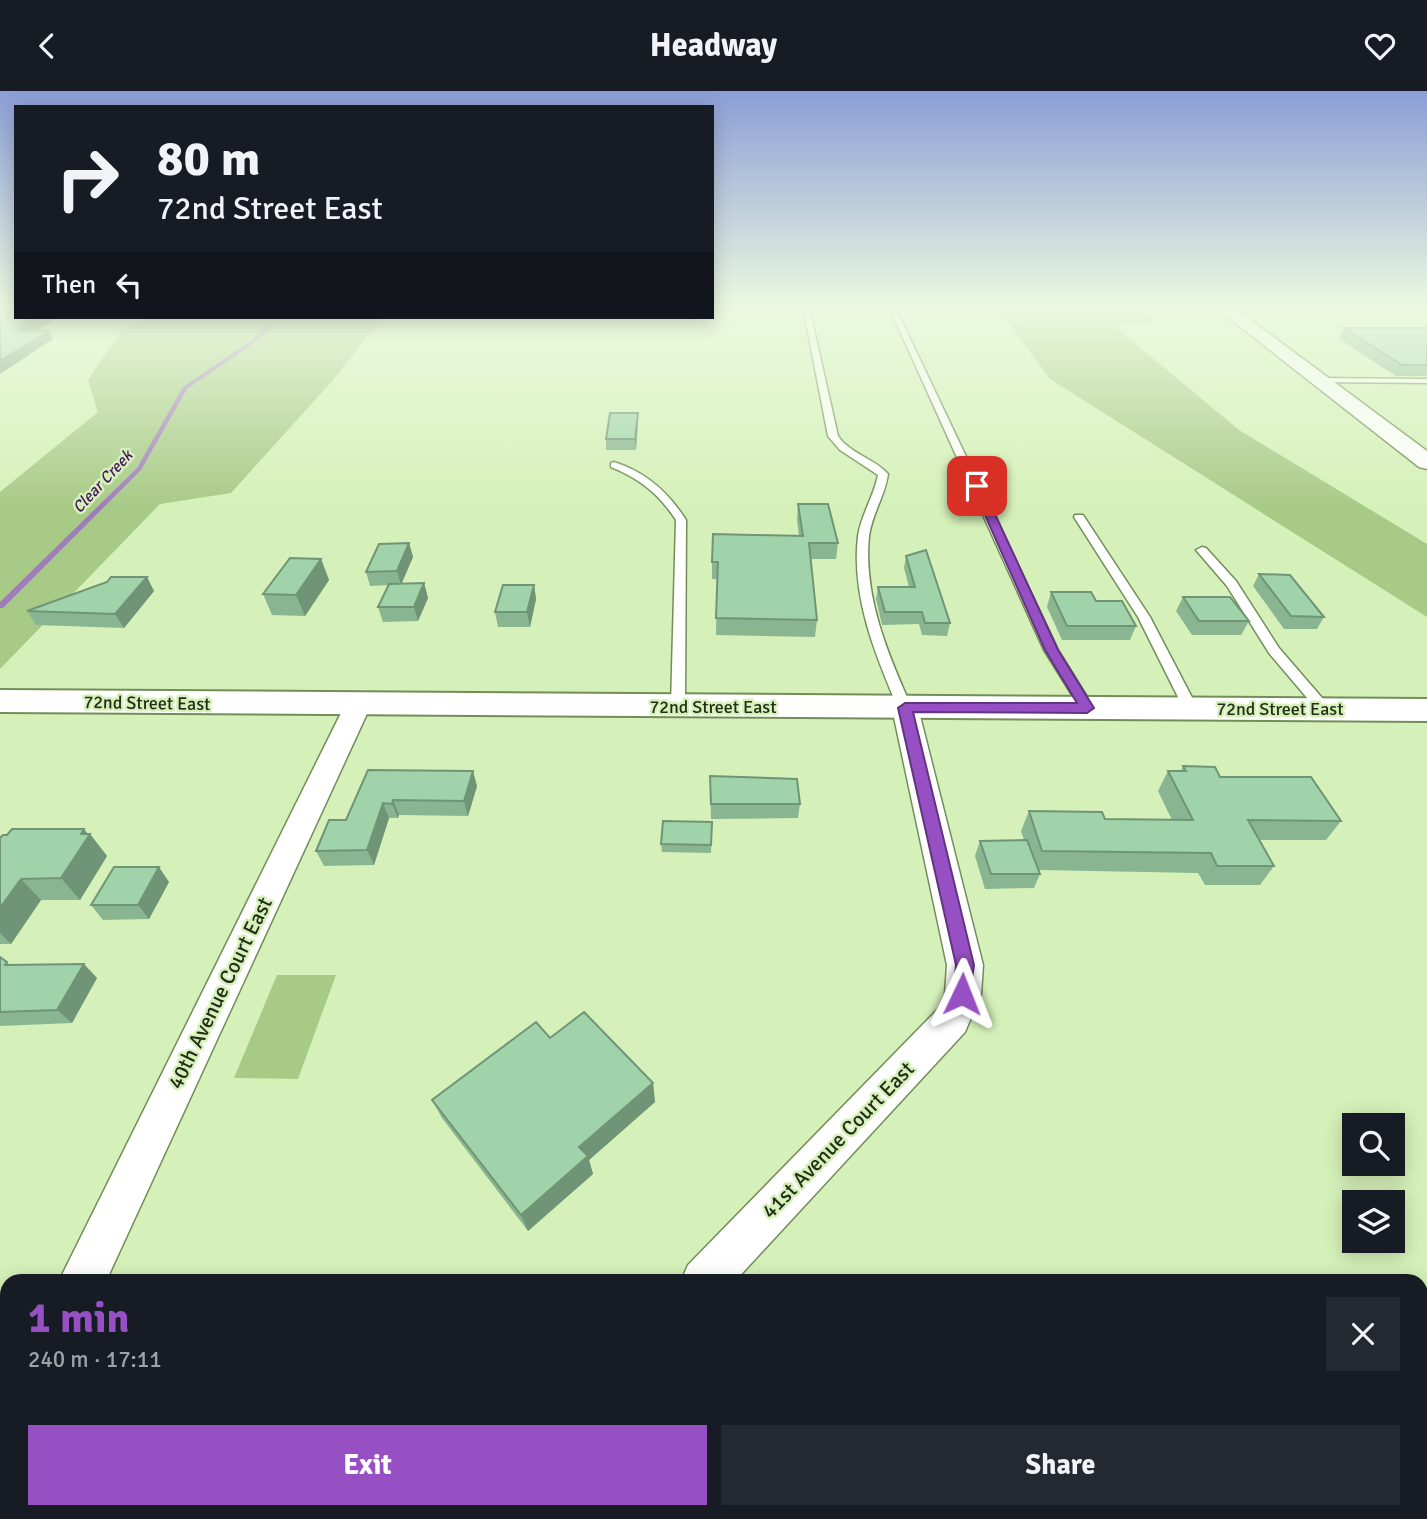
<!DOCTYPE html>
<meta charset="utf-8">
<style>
body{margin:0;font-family:Signika,sans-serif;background:#242831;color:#f1f3f6;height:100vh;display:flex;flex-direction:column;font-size:26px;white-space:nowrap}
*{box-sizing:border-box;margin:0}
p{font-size:23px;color:#9ea1a6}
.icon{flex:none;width:38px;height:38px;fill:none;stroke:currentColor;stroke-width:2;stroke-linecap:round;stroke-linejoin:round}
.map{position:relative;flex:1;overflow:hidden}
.details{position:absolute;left:0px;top:1183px;width:1428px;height:245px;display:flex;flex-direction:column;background:#171b24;border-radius:21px 21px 0 0;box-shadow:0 4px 18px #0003}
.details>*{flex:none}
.banner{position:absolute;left:14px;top:14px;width:700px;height:214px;border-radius:0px;box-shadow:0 4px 18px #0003;background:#171b24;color:#f1f3f6;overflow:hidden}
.buttons{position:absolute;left:1342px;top:1022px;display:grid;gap:14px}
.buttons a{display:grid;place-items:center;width:63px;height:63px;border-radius:0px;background:#171b24;box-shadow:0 4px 18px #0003;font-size:35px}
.pin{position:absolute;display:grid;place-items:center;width:60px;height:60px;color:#fff;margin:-30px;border-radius:14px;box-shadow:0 4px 10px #0006}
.me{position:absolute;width:77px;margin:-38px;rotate:2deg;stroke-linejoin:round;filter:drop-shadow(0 0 5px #0008)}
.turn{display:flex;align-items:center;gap:24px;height:147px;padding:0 28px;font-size:32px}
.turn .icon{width:91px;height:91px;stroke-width:2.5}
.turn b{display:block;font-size:49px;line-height:60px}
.then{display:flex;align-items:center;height:66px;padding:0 28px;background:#0003;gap:14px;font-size:26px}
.round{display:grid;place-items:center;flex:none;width:74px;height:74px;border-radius:0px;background:#242831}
.summary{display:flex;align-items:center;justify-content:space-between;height:119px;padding:0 28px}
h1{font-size:42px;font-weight:700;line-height:52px;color:#9650c4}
.button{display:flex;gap:14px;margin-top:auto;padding:14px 28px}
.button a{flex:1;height:80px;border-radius:0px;background:#9650c4;color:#fff;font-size:28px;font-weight:700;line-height:80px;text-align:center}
.button a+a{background:#242831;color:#f1f3f6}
header{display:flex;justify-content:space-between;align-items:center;height:91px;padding:0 28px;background:#171b24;font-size:32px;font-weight:700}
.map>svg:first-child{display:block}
.green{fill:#a8ca87}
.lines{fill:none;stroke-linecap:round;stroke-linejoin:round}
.stream{fill:#a17cbc;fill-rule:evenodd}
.service-casing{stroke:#738d59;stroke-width:3}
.minor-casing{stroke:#738d59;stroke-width:3}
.tertiary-casing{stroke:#738d59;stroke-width:3}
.secondary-casing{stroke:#738d59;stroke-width:4}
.service{fill:#fff;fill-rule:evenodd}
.minor{fill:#fff;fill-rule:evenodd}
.tertiary{fill:#fff;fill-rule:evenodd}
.secondary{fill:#fff;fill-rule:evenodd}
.wall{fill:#8ab591}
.shaded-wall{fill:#709476}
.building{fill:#a0d3a9;stroke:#709476;stroke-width:2}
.route{fill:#9650c4;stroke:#62347f;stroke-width:2}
.labels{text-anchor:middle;stroke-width:5;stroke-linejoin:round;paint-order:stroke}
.far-water-label{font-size:16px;font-style:italic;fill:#43105e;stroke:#d5f1b9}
.street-label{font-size:18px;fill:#232d18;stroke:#d5f1b9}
.near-street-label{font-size:21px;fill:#232d18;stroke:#d5f1b9}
</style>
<header><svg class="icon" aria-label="back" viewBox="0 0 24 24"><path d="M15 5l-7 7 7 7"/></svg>Headway<svg class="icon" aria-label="heart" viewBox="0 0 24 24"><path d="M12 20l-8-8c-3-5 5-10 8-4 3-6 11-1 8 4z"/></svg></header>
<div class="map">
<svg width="1427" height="1428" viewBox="0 0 1427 1428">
<rect width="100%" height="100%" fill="#d5f1b9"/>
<!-- green -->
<path class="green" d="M 997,216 L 1136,216 L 1154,231 L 1113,234 L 1239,339 L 1427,453 L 1427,526 L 1050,288 Z
M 149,226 L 383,226 L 333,289 L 231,402 L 160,413 L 0,578 L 0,401 L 98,321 L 88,289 L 123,237 Z
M 277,884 L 336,884 L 298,988 L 234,987 Z"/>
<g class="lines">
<!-- stream -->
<path class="stream" d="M 276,226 L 280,226 L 260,248 L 187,298 L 141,379 L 3,517 L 0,517 L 0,511 L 137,377 L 183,296 L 256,246 Z"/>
<!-- service casing -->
<g class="service-casing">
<path id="service" d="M 803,216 L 809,216 L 838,345 C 850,363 874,367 888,383 C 885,405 872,423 869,445 C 863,505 888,564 912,617 L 905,621 L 898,617 C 875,563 851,505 858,445 C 861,424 874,405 878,384 L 840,359 L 828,345 Z
M 889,216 L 895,216 L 1058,559 L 1094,617 L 1092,620 L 1082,620 L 1044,559 Z
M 1226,216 L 1427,218 L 1427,222 L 1224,219 Z
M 1315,287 L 1427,288 L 1427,292 L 1318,291 L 1315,291 Z
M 614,371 C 646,381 668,401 686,429 L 685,615 L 683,618 L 673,618 L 671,615 L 676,429 C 659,403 639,387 611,376 L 611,372 Z
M 1075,424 L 1083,424 L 1150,526 L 1198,618 L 1196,621 L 1191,623 L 1184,618 L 1138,526 L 1074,426 Z
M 1202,456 L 1206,457 L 1236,490 L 1279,557 L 1329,615 L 1331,618 L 1329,621 L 1319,621 L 1269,562 L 1227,495 L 1196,459 Z"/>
</g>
<!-- minor casing -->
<g class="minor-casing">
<path id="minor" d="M 358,606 L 367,608 L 371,614 L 106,1190 L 59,1190 L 345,614 L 349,608 Z
M 905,609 L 914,611 L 918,617 L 983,874 L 981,903 L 965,941 L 735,1190 L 681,1190 L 688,1174 L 938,918 L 945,903 L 947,874 L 892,617 L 896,611 Z
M 7,1320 L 7,1383 L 0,1386 L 0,1322 Z
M 514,1421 L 568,1421 L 566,1428 L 512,1428 Z"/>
</g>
<!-- tertiary casing -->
<g class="tertiary-casing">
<path id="tertiary" d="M 1215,216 L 1233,216 L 1427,360 L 1427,378 L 1419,376 Z"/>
</g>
<!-- secondary casing -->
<g class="secondary-casing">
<path id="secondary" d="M 0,599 L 1427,608 L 1427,630 L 0,621 Z"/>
</g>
<!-- service -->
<use href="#service" class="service"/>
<!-- minor -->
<use href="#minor" class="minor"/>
<!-- tertiary -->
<use href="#tertiary" class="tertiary"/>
<!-- secondary -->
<use href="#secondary" class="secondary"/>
</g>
<!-- wall -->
<path class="wall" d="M 1344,237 L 1427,237 L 1427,285 L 1396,285 L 1339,248 Z
M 638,332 L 636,359 L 606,359 L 606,348 Z
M 798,413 L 838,452 L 836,468 L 811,468 L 817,529 L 815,546 L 716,544 L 717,488 L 712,488 L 712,471 L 799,445 L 797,429 Z
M 409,452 L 413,466 L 401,493 L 424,492 L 428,507 L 418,530 L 383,531 L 378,516 L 389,494 L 370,495 L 366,481 Z
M 906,465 L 950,532 L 947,545 L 922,544 L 919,533 L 882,534 L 876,508 L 878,496 L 909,496 L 904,477 Z
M 321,468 L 329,489 L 305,525 L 272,524 L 263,503 Z
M 1259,483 L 1324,526 L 1317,538 L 1284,538 L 1253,495 Z
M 147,486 L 154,500 L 124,537 L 36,534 L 27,520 Z
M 534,494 L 536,508 L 530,536 L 498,536 L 495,521 Z
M 1051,501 L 1096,510 L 1136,535 L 1130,549 L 1062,549 L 1047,516 Z
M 1183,506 L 1249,530 L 1241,544 L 1192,544 L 1176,520 Z
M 1183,675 L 1220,686 L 1341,730 L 1326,749 L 1260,749 L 1274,775 L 1260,794 L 1205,794 L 1198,782 L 1039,779 L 1040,783 L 1034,797 L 985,798 L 975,765 L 980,750 L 1024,749 L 1021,740 L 1029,720 L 1105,728 L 1172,729 L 1158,700 L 1168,680 L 1181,680 Z
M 368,679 L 477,695 L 468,725 L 399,724 L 398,727 L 389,727 L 374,774 L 324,775 L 316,760 L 346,729 Z
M 710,685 L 800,713 L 798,727 L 711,728 Z
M 712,731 L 711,762 L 662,761 L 661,753 Z
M 84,738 L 88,743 L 90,743 L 107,765 L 80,809 L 41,809 L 11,853 L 0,853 L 0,747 Z
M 169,791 L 149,828 L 103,829 L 91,814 Z
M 0,866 L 10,874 L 97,887 L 72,932 L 0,935 Z
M 550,947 L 653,992 L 655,1011 L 589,1069 L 593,1083 L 528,1140 L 442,1027 L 432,1009 Z"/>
<!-- shaded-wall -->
<path class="shaded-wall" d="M 40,226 L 58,226 L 23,248 L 18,239 Z
M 49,240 L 53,248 L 0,283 L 0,270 Z
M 638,322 L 638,332 L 636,359 L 635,348 Z
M 409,452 L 413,466 L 401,494 L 397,480 Z
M 321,468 L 329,489 L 305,525 L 296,504 Z
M 147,486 L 154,500 L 124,537 L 115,523 Z
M 424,492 L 428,507 L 418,530 L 414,516 Z
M 534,494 L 536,508 L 530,536 L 527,521 Z
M 473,680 L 477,695 L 468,725 L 464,710 Z
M 393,709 L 399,724 L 398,727 L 392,713 Z
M 383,712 L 389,727 L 374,774 L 367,759 Z
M 84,738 L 89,745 L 90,743 L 107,765 L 80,809 L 61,787 L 81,743 Z
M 159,776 L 169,791 L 149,828 L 138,814 Z
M 21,788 L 41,809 L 11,853 L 0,842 L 0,817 Z
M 84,873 L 97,887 L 72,932 L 57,919 Z
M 653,992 L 655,1011 L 589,1069 L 593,1083 L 528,1140 L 521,1124 L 579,1056 Z
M 281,1421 L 303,1421 L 301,1428 L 279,1428 Z"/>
<!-- building -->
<path class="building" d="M 0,216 L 16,216 L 16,226 L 40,226 L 18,239 L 49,240 L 0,270 Z
M 1344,237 L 1427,237 L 1427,274 L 1402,274 Z
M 610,322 L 638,322 L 635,348 L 606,348 Z
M 798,413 L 828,413 L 838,452 L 809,452 L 817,529 L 716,527 L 718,471 L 712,471 L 713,443 L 803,445 Z
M 409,452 L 397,480 L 366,481 L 379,453 Z
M 926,459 L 950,532 L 925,532 L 922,521 L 885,521 L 878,496 L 915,496 L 906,465 Z
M 290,467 L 321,468 L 296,504 L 263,503 Z
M 1259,483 L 1290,484 L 1324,526 L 1291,525 Z
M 111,486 L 147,486 L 115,523 L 27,520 L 107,491 Z
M 424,492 L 414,516 L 378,516 L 389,493 Z
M 503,494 L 534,494 L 527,521 L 495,521 Z
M 1051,501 L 1091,501 L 1096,510 L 1122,510 L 1136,535 L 1067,535 Z
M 1183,506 L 1230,506 L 1249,530 L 1199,530 Z
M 1183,675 L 1215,676 L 1220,686 L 1311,686 L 1341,730 L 1248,729 L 1274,775 L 1217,775 L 1211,762 L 1042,760 L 1029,720 L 1102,721 L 1105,728 L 1193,729 L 1168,680 L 1186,680 Z
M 368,679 L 473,680 L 464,710 L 393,709 L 392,713 L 383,712 L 367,759 L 316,760 L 329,729 L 346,729 Z
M 710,685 L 797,688 L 800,713 L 711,713 Z
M 663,730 L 712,731 L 711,754 L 661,753 Z
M 12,738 L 84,738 L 81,743 L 90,743 L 61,787 L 21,788 L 0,817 L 0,747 L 3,744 L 7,744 Z
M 1027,749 L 1040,783 L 991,783 L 980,750 Z
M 114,776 L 159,776 L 138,814 L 91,814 Z
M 0,866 L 7,871 L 5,874 L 84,873 L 57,919 L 0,921 Z
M 584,921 L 653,992 L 579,1056 L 588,1065 L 521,1124 L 432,1009 L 536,931 L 550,947 Z
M 120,1421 L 281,1421 L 279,1428 L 118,1428 Z
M 684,1421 L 836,1421 L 846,1428 L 681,1428 Z"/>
<!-- sky -->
<linearGradient id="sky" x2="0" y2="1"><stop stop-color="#8b9ed6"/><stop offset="0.52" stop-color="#ecf9e0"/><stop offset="1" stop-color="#ecf9e0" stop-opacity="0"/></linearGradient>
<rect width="1427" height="416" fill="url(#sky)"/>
<!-- route -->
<path class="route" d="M 977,392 L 982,395 L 1058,559 L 1094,617 L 1087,622 L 913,621 L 974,874 L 969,909 L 962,911 L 956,909 L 953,903 L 956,874 L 898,617 L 905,612 L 1077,612 L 1045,559 L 972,395 Z"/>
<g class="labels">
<!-- far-water labels -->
<g class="far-water-label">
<text transform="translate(102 390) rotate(-47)" y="6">Clear Creek</text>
</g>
<!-- street labels -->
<g class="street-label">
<text transform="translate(147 612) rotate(1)" y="6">72nd Street East</text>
<text x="713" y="622">72nd Street East</text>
<text x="1280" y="624">72nd Street East</text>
</g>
<!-- near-street labels -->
<g class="near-street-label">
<text transform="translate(220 902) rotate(-64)" y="7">40th Avenue Court East</text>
<text transform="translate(838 1049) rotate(-46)" y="7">41st Avenue Court East</text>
</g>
</g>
</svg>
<div class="buttons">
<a><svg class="icon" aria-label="search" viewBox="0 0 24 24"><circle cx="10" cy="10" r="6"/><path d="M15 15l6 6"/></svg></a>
<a><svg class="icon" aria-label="layers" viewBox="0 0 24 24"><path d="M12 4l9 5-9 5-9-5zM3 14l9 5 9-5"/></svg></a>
</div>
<div class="pin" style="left:977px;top:395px;background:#d93025"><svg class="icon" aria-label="arrive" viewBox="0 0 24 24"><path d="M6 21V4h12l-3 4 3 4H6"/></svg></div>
<svg class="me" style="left:962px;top:903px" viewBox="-20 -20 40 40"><path d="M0-17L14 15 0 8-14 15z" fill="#9650c4" stroke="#fff" stroke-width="4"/></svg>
<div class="banner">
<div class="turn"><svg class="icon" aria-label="right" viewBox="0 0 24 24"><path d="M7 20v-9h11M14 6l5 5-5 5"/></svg><div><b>80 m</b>72nd Street East</div></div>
<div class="then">Then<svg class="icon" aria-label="left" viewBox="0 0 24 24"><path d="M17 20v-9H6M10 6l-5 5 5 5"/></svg></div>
</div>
<section class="details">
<div class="summary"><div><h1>1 min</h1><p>240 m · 17:11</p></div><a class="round"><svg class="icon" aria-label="close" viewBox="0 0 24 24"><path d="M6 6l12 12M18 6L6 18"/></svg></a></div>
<div class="button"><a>Exit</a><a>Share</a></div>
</section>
</div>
